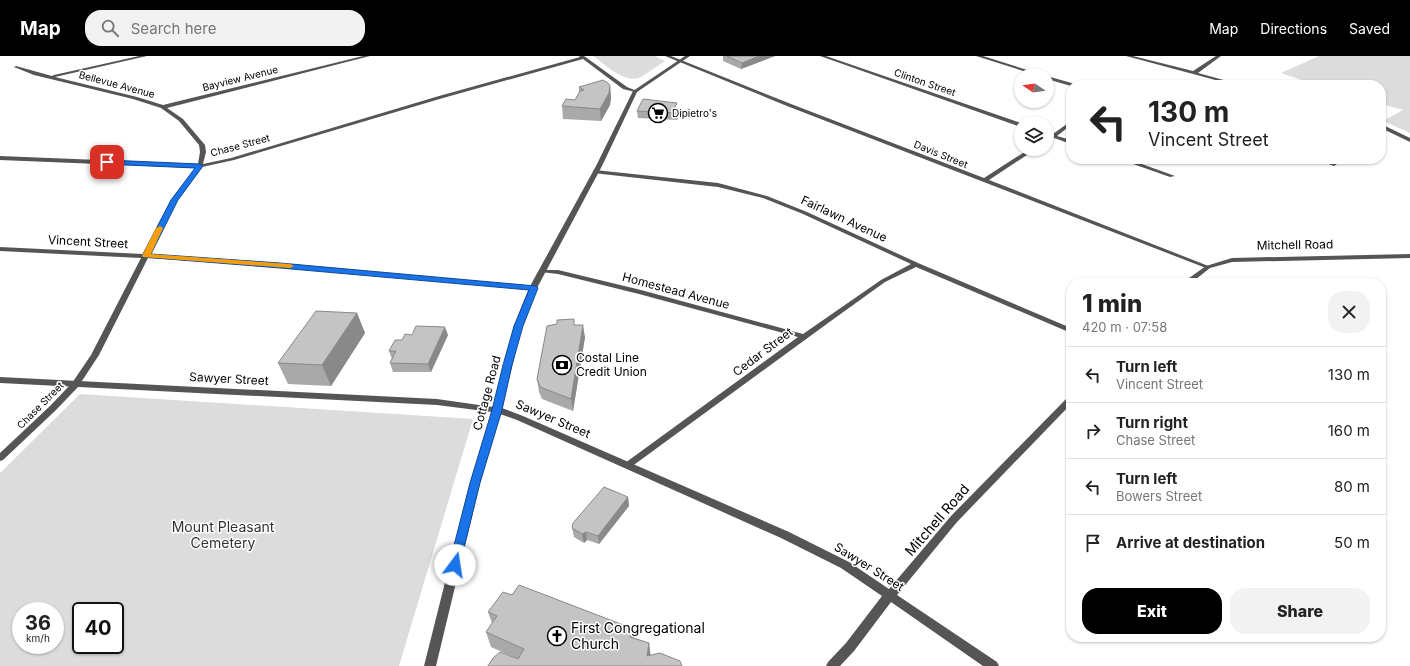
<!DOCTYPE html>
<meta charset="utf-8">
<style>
body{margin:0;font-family:Inter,sans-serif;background:#f2f2f2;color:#222;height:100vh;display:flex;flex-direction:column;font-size:15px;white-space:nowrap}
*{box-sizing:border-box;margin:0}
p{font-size:13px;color:#767676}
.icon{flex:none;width:22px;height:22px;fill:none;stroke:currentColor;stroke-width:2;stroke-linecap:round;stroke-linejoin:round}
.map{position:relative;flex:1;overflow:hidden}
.drawer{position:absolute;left:1066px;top:222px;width:320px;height:364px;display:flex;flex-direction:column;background:#fff;border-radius:16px;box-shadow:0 1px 3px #0004}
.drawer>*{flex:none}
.banner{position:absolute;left:1066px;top:24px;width:320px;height:84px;border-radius:16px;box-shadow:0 1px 3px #0004;background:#fff;color:#222;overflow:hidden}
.needle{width:26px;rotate:283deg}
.fabs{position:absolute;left:1014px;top:12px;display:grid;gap:8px}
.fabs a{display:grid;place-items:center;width:40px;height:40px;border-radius:50%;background:#fff;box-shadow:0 1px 3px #0004;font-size:20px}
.speed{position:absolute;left:12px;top:546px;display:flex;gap:8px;font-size:20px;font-weight:700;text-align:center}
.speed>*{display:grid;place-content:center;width:52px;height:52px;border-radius:50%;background:#fff;box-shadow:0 1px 3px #0004;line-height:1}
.speed small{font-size:10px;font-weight:400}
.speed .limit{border:2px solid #111;border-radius:6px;background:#fff;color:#111}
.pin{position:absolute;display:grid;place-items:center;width:34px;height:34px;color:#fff;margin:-17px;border-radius:8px;box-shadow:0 2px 6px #0006}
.me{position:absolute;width:44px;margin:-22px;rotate:14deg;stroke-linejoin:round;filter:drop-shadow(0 0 3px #0008)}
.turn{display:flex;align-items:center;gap:14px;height:84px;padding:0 16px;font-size:18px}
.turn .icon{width:52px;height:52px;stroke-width:2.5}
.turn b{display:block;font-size:28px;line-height:34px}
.round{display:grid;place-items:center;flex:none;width:42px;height:42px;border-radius:16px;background:#f2f2f2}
.head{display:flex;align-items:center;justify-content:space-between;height:68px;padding:0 16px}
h1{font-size:24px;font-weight:800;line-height:30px}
.action{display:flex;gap:8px;margin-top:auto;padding:8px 16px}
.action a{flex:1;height:46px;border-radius:16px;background:#000;color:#fff;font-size:16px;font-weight:800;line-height:46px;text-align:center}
.action a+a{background:#f2f2f2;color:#222}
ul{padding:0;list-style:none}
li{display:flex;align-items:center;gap:12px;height:56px;padding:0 16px;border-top:1px solid #e0e0e0}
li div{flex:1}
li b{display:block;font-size:15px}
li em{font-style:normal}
header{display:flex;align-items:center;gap:24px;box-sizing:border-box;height:56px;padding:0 20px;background:#000;color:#fff}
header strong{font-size:19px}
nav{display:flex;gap:22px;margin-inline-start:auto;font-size:14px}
.search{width:280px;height:36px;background:#f2f2f2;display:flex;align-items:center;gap:10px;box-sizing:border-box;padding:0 14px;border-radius:16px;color:#767676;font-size:15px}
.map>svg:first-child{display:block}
.green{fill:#dcdcdc;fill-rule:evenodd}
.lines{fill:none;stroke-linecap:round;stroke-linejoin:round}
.minor{fill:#555;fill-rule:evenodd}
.tertiary{fill:#555;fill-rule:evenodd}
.wall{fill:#a9a9a9}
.shaded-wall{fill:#898989}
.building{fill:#c4c4c4;stroke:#898989}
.route{fill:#1a73e8;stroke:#114b97}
.slow{fill:#f59e0b}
.labels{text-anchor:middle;stroke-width:3;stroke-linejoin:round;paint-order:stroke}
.far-street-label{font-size:10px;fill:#000;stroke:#fff}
.far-poi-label{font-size:10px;fill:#000;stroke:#fff;text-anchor:start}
.street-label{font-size:12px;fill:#000;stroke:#fff}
.poi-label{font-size:12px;fill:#000;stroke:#fff;text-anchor:start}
.near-street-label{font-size:14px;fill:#000;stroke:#fff}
.near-park-label{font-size:14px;fill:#333;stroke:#fff}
.near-poi-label{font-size:14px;fill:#000;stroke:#fff;text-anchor:start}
</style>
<header>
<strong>Map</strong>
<div class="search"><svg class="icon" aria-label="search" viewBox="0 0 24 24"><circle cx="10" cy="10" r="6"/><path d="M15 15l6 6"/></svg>Search here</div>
<nav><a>Map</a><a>Directions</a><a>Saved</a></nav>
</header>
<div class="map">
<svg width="1410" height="610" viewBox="0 0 1410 610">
<rect width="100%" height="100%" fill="#fff"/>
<!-- green -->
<path class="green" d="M 593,0 L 655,0 L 665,5 C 657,10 649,16 641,21 C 625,29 605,8 593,0 Z
M 1319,0 L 1410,0 L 1410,77 L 1383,65 L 1403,54 L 1381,48 L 1381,29 L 1316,29 L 1281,17 Z
M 80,338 L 473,363 L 399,610 L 0,610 L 0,417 ZM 21,555 L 55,555 L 55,589 L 21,589 ZM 81,555 L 115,555 L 115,589 L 81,589 Z"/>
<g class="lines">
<!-- minor -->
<path class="minor" d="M 139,0 L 147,0 L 55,21 L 137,41 L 163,49 L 363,0 L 370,0 L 167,52 L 183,63 L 205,89 L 206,96 L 203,108 L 231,102 L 439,40 L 580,1 L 579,0 L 584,0 L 627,31 L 637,35 L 635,36 L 623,33 L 583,3 L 443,42 L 234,104 L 202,111 L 177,144 L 150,198 L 280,207 L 533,230 L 537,232 L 533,234 L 280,211 L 148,202 L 99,299 L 78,331 L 56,354 L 3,404 L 0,405 L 0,397 L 50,350 L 72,327 L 91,299 L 141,202 L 0,195 L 0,191 L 143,198 L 171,144 L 196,112 L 0,104 L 0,100 L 198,108 L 200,96 L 199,89 L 179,65 L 161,52 L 133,43 L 34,19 L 14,11 L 16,10 L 52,20 L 54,19 Z
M 665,0 L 671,0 L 791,48 L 984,122 L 1029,93 L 1036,93 L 989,124 L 1211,211 L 1210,212 L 1206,212 L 787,50 Z
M 820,0 L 826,0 L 1021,67 L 1021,71 Z
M 976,0 L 983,0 L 1043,19 L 1036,19 Z
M 1126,0 L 1133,0 L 1193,15 L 1216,0 L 1221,0 L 1198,17 L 1242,29 L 1234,29 Z
M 1047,20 L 1075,28 L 1075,29 L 1071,30 L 1047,23 Z
M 1071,65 L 1071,69 L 1057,80 L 1071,84 L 1071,88 L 1054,82 L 1047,87 L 1047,82 L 1049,81 L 1047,80 L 1047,76 L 1053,78 Z
M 1381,68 L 1410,82 L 1410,86 L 1381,72 Z
M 1119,103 L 1128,103 L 1175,120 L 1170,121 Z
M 1315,103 L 1324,103 L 1337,108 L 1334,110 Z
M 595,114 L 718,127 L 767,140 L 807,156 L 918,207 L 1071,272 L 1071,277 L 916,211 L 885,226 L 835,262 L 631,411 L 628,412 L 625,411 L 623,409 L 625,407 L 798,281 L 639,238 L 558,218 L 540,216 L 539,215 L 540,214 L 558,214 L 641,234 L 803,278 L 881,224 L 911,208 L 803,158 L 763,142 L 718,131 L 593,117 L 593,115 Z"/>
<!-- tertiary -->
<path class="tertiary" d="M 685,0 L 690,0 L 637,36 L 602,110 L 537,232 L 522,270 L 502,352 L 523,360 L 789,476 L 849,506 L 889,533 L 951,460 L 1068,341 L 1071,340 L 1071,348 L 957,466 L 897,539 L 997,606 L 999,610 L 983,610 L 891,546 L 854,595 L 840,610 L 826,610 L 828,606 L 846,587 L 882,540 L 841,512 L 781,482 L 517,364 L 500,358 L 480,427 L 436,610 L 424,610 L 470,427 L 492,356 L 437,349 L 0,327 L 0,321 L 437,343 L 493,351 L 514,270 L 529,232 L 596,110 L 633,35 Z
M 1410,198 L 1410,202 L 1232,206 L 1210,212 L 1191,227 L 1182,227 L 1206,210 L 1232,202 Z"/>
</g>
<!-- wall -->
<path class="wall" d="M 723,0 L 775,0 L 741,13 L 723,5 Z
M 610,30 L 611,42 L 610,49 L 601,65 L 563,63 L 562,50 L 575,44 L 579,37 L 579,31 Z
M 679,53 L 679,60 L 677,64 L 638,62 L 637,55 Z
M 357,257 L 365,277 L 331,330 L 288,328 L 278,307 Z
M 574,263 L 574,269 L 585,281 L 573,355 L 542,343 L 539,336 L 537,323 Z
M 448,279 L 431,316 L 393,316 L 390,307 L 392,303 L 389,295 Z
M 628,441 L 629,450 L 599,488 L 587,484 L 584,487 L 574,481 L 572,472 Z
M 488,556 L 635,582 L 649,587 L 650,600 L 680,605 L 518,603 L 491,591 L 486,576 L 492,567 Z"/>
<!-- shaded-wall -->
<path class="shaded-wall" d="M 759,0 L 775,0 L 741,13 L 742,7 Z
M 610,30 L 611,42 L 610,49 L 601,65 L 600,53 Z
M 679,53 L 679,60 L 677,64 L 677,57 Z
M 357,257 L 365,277 L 331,330 L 322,309 Z
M 583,269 L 585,281 L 573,355 L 571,343 Z
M 445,271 L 448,279 L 431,316 L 428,308 Z
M 628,441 L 629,450 L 599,488 L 598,480 Z
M 586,476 L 587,484 L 584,487 L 582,478 Z
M 633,573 L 635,588 L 630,581 Z
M 649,587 L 651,602 L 647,600 Z"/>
<!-- building -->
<path class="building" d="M 727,0 L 759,0 L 742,7 Z
M 603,24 L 608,27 L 610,30 L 609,37 L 600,53 L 562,50 L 566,43 L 575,44 L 580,35 L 584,34 L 579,31 Z
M 643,43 L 677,47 L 674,53 L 679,53 L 677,57 L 637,55 Z
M 316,255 L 357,257 L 322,309 L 278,307 Z
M 574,263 L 574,269 L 583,269 L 571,343 L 540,331 L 537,323 L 547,270 L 557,268 L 557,264 Z
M 416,270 L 445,271 L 428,308 L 390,307 L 396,295 L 389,295 L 395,284 L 402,284 L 405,278 L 412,279 Z
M 604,431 L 628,441 L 598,480 L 586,476 L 582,478 L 572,472 L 573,467 Z
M 519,529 L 626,570 L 633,573 L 630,581 L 649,587 L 647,600 L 660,597 L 680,605 L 682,610 L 488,610 L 493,602 L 500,596 L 518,603 L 524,593 L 486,576 L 497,560 L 488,556 L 503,536 L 512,539 Z"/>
<!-- route -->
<path class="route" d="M 107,104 L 200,108 L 203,110 L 178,144 L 151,198 L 280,207 L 536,230 L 538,232 L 523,270 L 512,309 L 502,354 L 480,427 L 459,512 L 455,514 L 451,512 L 449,509 L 470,427 L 492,354 L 503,309 L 514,270 L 529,234 L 280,212 L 143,201 L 142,200 L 171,144 L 195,112 L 104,108 L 103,106 Z"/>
<!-- slow -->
<path class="slow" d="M 160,170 L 163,172 L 151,198 L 290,208 L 294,210 L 290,212 L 143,201 L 142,200 L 156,172 Z"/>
<!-- icons -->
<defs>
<g id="supermarket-ring" transform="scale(1)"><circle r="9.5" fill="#fff" stroke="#000" stroke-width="1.5"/><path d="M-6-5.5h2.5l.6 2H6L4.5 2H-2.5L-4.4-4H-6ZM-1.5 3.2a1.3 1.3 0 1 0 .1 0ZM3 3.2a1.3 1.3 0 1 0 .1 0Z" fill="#000"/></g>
<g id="bank-ring" transform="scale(1)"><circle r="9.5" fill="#fff" stroke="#000" stroke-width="1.5"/><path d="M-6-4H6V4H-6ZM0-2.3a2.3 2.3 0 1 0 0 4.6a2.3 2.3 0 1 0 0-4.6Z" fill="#000"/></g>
<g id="church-ring" transform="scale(1)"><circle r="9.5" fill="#fff" stroke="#000" stroke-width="1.5"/><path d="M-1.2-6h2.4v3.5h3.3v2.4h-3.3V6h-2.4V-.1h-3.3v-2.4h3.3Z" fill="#000"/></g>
</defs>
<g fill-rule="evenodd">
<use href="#supermarket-ring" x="658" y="57"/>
<use href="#bank-ring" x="562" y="309"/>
<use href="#church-ring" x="557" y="580"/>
</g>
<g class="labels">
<!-- far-street labels -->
<g class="far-street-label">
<text transform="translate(240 22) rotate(-14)" y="4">Bayview Avenue</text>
<text transform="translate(925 26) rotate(19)" y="4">Clinton Street</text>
<text transform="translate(117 28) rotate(15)" y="4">Bellevue Avenue</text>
<text transform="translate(240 89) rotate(-15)" y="4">Chase Street</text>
<text transform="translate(941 98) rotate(22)" y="4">Davis Street</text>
<text transform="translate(40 349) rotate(-45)" y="4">Chase Street</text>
</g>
<!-- far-poi labels -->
<g class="far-poi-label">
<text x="672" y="61">Dipietro's</text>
</g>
<!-- street labels -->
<g class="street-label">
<text transform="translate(844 163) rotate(25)" y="4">Fairlawn Avenue</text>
<text transform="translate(88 186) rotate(3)" y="4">Vincent Street</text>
<text transform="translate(1295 189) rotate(-1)" y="4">Mitchell Road</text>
<text transform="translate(676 235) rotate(15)" y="4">Homestead Avenue</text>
<text transform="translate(763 296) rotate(-37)" y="4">Cedar Street</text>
<text transform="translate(229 323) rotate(3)" y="4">Sawyer Street</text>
<text transform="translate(487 337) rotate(-75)" y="4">Cottage Road</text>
<text transform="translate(553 363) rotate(23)" y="4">Sawyer Street</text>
<text transform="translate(869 511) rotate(32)" y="4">Sawyer Street</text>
</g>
<!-- poi labels -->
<g class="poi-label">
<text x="576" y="306">Costal Line<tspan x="576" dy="14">Credit Union</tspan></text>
</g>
<!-- near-street labels -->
<g class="near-street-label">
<text transform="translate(937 464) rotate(-49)" y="5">Mitchell Road</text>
</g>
<!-- near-park labels -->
<g class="near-park-label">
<text x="223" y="476">Mount Pleasant<tspan x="223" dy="16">Cemetery</tspan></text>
</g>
<!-- near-poi labels -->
<g class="near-poi-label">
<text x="571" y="577">First Congregational<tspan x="571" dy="16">Church</tspan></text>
</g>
</g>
</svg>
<div class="fabs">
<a><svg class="needle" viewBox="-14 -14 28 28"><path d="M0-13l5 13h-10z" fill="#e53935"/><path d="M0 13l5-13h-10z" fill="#767676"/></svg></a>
<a><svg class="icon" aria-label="layers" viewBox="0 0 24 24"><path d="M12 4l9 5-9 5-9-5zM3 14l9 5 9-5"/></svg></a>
</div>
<div class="speed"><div>36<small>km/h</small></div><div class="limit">40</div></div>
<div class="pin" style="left:107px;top:106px;background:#d93025"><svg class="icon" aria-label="arrive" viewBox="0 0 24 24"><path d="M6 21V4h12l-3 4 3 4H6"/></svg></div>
<svg class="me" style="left:455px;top:509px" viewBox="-20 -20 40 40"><circle r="19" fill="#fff"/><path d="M0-13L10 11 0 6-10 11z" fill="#1a73e8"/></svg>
<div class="banner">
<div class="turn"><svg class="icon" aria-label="left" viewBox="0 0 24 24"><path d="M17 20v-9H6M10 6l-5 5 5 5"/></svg><div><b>130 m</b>Vincent Street</div></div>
</div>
<section class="drawer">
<div class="head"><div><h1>1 min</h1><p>420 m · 07:58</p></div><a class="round"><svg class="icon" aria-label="close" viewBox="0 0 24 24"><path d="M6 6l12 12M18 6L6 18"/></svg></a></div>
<ul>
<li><svg class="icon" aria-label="left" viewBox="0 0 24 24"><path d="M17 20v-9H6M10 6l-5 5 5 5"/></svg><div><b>Turn left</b><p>Vincent Street</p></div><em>130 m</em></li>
<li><svg class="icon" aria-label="right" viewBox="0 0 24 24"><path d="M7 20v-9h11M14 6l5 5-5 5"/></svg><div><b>Turn right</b><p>Chase Street</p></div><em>160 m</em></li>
<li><svg class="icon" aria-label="left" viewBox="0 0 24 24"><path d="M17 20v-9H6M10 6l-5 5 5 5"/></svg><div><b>Turn left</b><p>Bowers Street</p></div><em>80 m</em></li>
<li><svg class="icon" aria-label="arrive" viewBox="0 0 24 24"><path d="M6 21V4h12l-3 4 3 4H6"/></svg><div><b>Arrive at destination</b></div><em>50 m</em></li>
</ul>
<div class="action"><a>Exit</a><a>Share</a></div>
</section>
</div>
